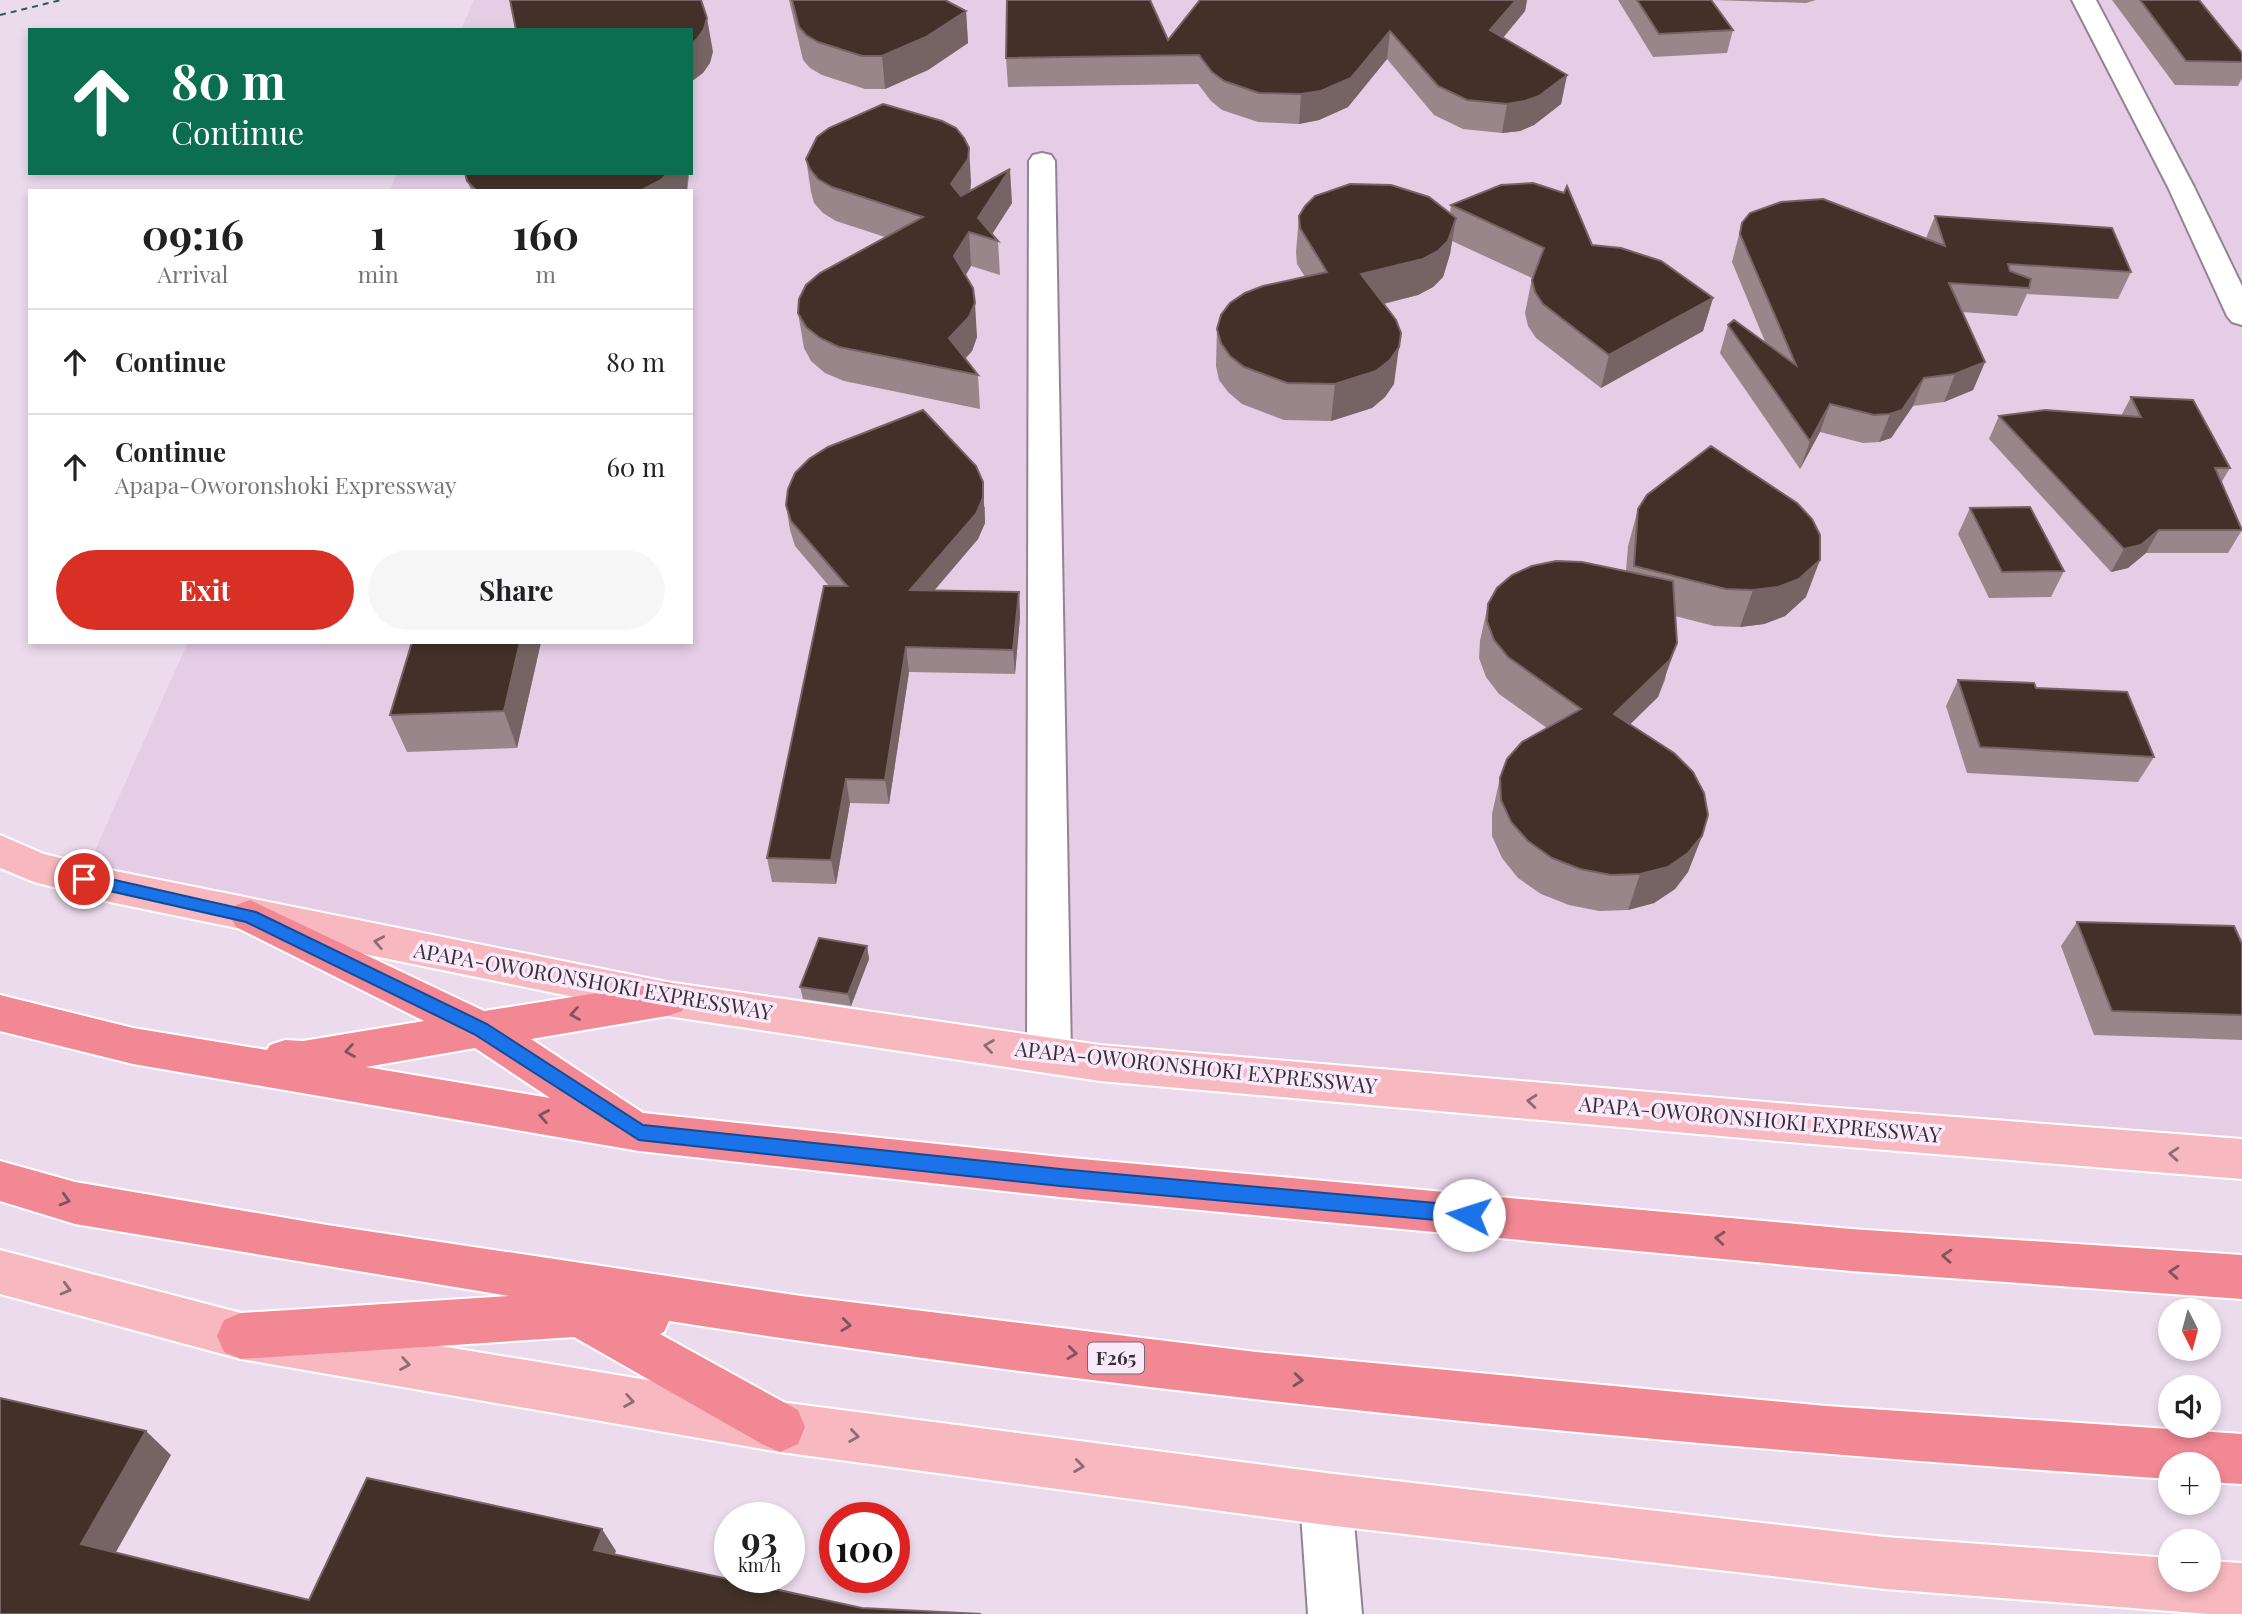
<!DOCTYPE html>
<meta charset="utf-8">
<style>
body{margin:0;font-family:"Playfair Display",serif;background:#f6f6f6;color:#202124;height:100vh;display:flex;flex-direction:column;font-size:26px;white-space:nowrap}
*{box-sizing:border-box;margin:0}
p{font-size:23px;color:#757577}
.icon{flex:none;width:38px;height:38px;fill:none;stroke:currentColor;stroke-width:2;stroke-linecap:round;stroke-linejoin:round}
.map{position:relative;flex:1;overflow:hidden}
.details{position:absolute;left:28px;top:189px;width:665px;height:455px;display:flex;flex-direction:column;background:#fff;border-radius:0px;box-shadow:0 4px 10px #0003}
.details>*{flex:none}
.hud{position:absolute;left:28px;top:28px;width:665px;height:147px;border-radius:0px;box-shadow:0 4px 10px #0003;background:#0b6e4f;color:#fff;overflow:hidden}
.needle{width:46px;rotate:174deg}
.controls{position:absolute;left:2158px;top:1298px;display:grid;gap:14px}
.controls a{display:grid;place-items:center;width:63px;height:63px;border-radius:50%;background:#fff;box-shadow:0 4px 10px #0003;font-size:35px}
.speed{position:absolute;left:714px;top:1502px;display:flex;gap:14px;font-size:35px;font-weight:700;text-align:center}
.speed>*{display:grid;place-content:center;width:91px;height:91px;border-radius:50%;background:#fff;box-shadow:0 4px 10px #0003;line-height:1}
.speed small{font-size:18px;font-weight:400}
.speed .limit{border:10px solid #d22;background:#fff;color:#111}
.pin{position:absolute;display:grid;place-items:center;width:60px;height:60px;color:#fff;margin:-30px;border:4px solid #fff;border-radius:50%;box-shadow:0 2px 7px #0007}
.me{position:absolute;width:77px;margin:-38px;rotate:275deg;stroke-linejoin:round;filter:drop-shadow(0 0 5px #0008)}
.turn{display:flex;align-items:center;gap:24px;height:147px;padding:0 28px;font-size:32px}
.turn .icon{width:91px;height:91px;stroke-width:2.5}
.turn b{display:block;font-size:49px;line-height:60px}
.eta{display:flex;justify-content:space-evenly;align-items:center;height:119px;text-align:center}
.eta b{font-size:42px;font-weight:700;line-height:49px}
.primary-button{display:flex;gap:14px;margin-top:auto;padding:14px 28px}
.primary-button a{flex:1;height:80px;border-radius:42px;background:#d93025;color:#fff;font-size:28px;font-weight:700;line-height:80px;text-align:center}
.primary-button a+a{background:#f6f6f6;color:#202124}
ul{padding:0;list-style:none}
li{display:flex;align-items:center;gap:21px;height:105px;padding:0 28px;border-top:2px solid #e0e0e0}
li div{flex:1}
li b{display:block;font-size:26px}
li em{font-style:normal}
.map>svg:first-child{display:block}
.built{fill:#e4cde5}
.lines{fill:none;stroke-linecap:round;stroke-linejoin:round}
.ferry{stroke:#1c5f65;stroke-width:2;stroke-dasharray:6 5;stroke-linecap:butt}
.minor-casing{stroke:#938394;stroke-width:4}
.major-casing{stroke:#fff;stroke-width:4}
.highway-casing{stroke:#fff;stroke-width:4}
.minor{fill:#fff;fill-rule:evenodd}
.major{fill:#f7b8bf;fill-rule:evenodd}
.highway{fill:#f18894;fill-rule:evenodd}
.wall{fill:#98868b}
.shaded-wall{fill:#766464}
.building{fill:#433129;stroke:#766464;stroke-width:2}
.oneway{stroke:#8d6d74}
.oneway2{stroke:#81535c}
.route{fill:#1a73e8;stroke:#114b97;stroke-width:2}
.labels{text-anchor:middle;stroke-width:7;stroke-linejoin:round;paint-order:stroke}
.shield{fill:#fae9fb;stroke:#716872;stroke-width:2}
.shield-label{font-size:19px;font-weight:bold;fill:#363037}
.street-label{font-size:21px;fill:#363037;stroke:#fae9fb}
</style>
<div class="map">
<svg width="2242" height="1614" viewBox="0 0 2242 1614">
<rect width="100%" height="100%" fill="#ecdbed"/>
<!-- built -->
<path class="built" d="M 474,0 L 2242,0 L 2242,1162 L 906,1036 L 89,864 L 188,642 L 691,642 L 691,191 L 389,191 L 397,173 L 691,173 L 691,30 L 461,30 Z"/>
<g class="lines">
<!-- ferry -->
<path class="ferry" d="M 0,15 L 61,0"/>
<!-- minor casing -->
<g class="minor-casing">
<path id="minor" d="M 2072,0 L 2096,0 L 2194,187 L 2242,286 L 2242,325 L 2232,322 L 2227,316 L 2168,187 Z
M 1042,153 L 1051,155 L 1055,161 L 1071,1055 L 1064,1068 L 1049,1073 L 1034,1068 L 1027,1055 L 1029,161 L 1033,155 Z
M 1326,1473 L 1344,1481 L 1352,1499 L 1362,1614 L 1308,1614 L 1300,1499 L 1308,1481 Z"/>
</g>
<!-- major casing -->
<g class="major-casing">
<path id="major" d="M 0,835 L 44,854 L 110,870 L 667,982 L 1100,1045 L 1812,1106 L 2242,1139 L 2242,1179 L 1812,1144 L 1100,1081 L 667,1016 L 110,902 L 34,882 L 0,868 Z
M 0,1250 L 241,1313 L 780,1402 L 1326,1473 L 1885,1537 L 2170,1558 L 2170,1580 L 2208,1580 L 2208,1561 L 2242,1563 L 2242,1614 L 2209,1614 L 1885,1589 L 1326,1525 L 780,1452 L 241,1359 L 0,1294 Z"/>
</g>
<!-- highway casing -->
<g class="highway-casing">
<path id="highway" d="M 250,900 L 484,1011 L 667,982 L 682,987 L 688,999 L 682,1011 L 667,1016 L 531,1039 L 643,1113 L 1060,1157 L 1851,1229 L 2242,1255 L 2242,1299 L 1851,1271 L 1060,1197 L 639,1151 L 133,1064 L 0,1031 L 0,995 L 133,1028 L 267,1050 L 270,1045 L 285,1040 L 303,1041 L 424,1021 L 236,927 L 230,916 L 236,905 ZM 475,1048 L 550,1098 L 366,1067 Z
M 0,1161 L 75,1182 L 327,1225 L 801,1296 L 1256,1352 L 1826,1406 L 2242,1434 L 2242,1484 L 2208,1482 L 2208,1465 L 2170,1465 L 2170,1479 C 1668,1445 1166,1399 669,1321 L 664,1332 L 660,1334 L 798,1410 L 805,1427 L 798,1444 L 780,1452 L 762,1444 L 574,1337 L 241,1359 L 224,1352 L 217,1336 L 224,1320 L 241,1313 L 509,1296 L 75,1224 L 0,1201 Z"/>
</g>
<!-- minor -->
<use href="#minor" class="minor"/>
<!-- major -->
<use href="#major" class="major"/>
<!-- highway -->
<use href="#highway" class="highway"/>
</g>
<!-- wall -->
<path class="wall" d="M 789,0 L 945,0 L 966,11 L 968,43 L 928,70 L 885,89 L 865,89 L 822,75 L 810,68 L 803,60 Z
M 1200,0 L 1527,0 L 1525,11 L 1503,38 L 1567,75 L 1561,104 L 1534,125 L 1520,131 L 1502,133 L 1463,129 L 1434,115 L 1387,59 L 1348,107 L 1319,120 L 1299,124 L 1258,122 L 1222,110 L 1211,101 L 1198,84 L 1008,87 L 1006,58 L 1168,40 Z
M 1618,0 L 1816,0 L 1806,3 L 1712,0 L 1733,30 L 1727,53 L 1653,57 Z
M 2112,0 L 2199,0 L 2242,53 L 2242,78 L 2238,86 L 2175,85 Z
M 806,159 L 971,181 L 970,191 L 1012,203 L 992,234 L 998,241 L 1000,275 L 971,266 L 966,275 L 977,337 L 972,351 L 965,359 L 978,375 L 980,409 L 844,381 L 825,373 L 811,361 L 804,348 L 798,313 L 885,237 L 836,221 L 823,213 L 814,203 L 811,192 Z
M 465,173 L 688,173 L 689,176 L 687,191 L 471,191 Z
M 1451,205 L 1592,245 L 1713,298 L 1703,331 L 1601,388 L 1536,338 L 1528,326 L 1525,313 L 1532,278 L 1452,241 L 1450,254 L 1443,277 L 1433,287 L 1418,295 L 1384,304 L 1394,384 L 1385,397 L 1372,408 L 1331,421 L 1284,420 L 1242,404 L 1228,392 L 1219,380 L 1216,366 L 1217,329 L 1305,277 L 1297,264 L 1296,252 L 1299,216 L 1450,213 Z
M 1935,216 L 2131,272 L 2118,299 L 2027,294 L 2017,316 L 1962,312 L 1985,362 L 1973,390 L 1944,402 L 1913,406 L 1891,438 L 1879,442 L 1863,443 L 1820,432 L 1800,469 L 1720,353 L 1728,325 L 1766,344 L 1732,262 L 1742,223 L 1926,238 Z
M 2131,397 L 2230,468 L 2221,483 L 2242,530 L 2228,553 L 2146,553 L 2128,568 L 2111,572 L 1989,439 L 1999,416 L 2121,416 Z
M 786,505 L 985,507 L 985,523 L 978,539 L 934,591 L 1019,592 L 1020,617 L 1015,674 L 909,672 L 889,804 L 850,803 L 836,884 L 772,882 L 767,858 L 829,586 L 795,546 L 790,530 Z
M 1970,508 L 2064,571 L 2051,597 L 1989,598 L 1958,534 Z
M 1638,509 L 1806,597 L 1785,616 L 1764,624 L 1740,627 L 1714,626 L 1675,616 L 1665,680 L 1658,697 L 1630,724 L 1702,836 L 1688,872 L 1675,889 L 1654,903 L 1628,910 L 1599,911 L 1569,905 L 1541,894 L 1518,878 L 1502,858 L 1492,836 L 1492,814 L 1500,778 L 1547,728 L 1499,694 L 1486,677 L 1479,658 L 1480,641 L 1488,604 L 1626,571 L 1628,546 Z
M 412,642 L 541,642 L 517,748 L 407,752 L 390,715 Z
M 1958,680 L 2036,688 L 2154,757 L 2138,782 L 1967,773 L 1946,706 Z
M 2077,922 L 2242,944 L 2242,1040 L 2094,1035 L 2061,946 Z
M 867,946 L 869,959 L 851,1006 L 803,999 L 800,987 Z"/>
<!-- shaded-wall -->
<path class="shaded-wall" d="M 1516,0 L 1527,0 L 1525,11 L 1486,58 L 1490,30 Z
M 966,11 L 968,43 L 928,70 L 885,89 L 882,56 Z
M 707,18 L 713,52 L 710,63 L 703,73 L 691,82 L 691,44 Z
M 1390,31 L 1387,59 L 1348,107 L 1319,120 L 1299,124 L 1301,94 Z
M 1567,75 L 1561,104 L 1534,125 L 1520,131 L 1502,133 L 1507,104 Z
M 969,148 L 971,181 L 970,193 L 953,218 L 951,184 Z
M 1010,169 L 1012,203 L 989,239 L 978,218 Z
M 668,173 L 688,173 L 687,191 L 640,191 Z
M 1456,218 L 1450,254 L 1443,277 L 1433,287 L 1418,295 L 1357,310 L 1361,274 Z
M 969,232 L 971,266 L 956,290 L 954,256 Z
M 1713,298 L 1703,331 L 1601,388 L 1609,355 Z
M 975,303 L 977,337 L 972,351 L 954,370 L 949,338 Z
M 1399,347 L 1394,384 L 1385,397 L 1372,408 L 1331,421 L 1335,384 Z
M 1985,362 L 1973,390 L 1944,402 L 1955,374 Z
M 1924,378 L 1913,406 L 1891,438 L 1879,442 L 1890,414 Z
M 1830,404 L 1820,432 L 1800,469 L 1810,441 Z
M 983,482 L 985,523 L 978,539 L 913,615 L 910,590 Z
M 2159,530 L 2146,553 L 2128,568 L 2111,572 L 2124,549 Z
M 1820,560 L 1806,597 L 1785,616 L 1764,624 L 1740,627 L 1753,590 Z
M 1019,592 L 1020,617 L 1015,674 L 1013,650 Z
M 520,642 L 541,642 L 517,748 L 504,711 Z
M 1677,643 L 1658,697 L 1603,751 L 1614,714 Z
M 906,647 L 909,672 L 889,804 L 885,780 Z
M 846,779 L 850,803 L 836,884 L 831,860 Z
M 1702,836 L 1688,872 L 1675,889 L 1654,903 L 1628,910 L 1640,874 Z
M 867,946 L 869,959 L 851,1006 L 848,994 Z
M 146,1431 L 171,1455 L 108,1566 L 81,1544 Z
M 602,1529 L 616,1551 L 608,1572 L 594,1550 Z"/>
<!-- building -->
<path class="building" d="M 510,0 L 701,0 L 707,18 L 704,29 L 697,39 L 691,44 L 691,30 L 516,30 Z
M 792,0 L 945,0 L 966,11 L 926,37 L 882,56 L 862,56 L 818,42 L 806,35 L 799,27 Z
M 1007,0 L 1150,0 L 1168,40 L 1200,0 L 1516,0 L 1490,30 L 1567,75 L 1539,96 L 1525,101 L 1507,104 L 1467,100 L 1438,86 L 1390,31 L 1351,78 L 1321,91 L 1301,94 L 1259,93 L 1224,81 L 1212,72 L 1199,55 L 1006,58 Z
M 1637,0 L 1711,0 L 1733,30 L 1659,34 Z
M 2140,0 L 2199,0 L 2242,53 L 2242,62 L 2186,61 Z
M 883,104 L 942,121 L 956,128 L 964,138 L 969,148 L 968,159 L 951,184 L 961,196 L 1010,169 L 978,218 L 998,241 L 969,232 L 954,256 L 973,288 L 975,303 L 969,317 L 949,338 L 978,375 L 839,347 L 820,338 L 806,327 L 798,313 L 799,299 L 806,285 L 820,273 L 923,217 L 832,187 L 818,179 L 810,169 L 806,159 L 817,137 L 829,128 Z
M 465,173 L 668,173 L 661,180 L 640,191 L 477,191 L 467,181 Z
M 1533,183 L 1564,193 L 1567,186 L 1592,245 L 1621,248 L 1661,261 L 1713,298 L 1609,355 L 1543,304 L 1535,292 L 1532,280 L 1544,248 L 1451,205 L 1501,185 Z
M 1350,184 L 1391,185 L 1429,197 L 1456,218 L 1448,241 L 1438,251 L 1423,259 L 1361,274 L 1396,320 L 1401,333 L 1399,347 L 1390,360 L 1376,371 L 1335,384 L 1287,383 L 1244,367 L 1230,356 L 1221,343 L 1217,329 L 1221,315 L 1230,303 L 1245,293 L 1263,286 L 1327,272 L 1300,228 L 1299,216 L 1305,206 L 1315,196 Z
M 1823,199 L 1945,246 L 1935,216 L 2112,228 L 2131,272 L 2008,264 L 2010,271 L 2031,279 L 2029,288 L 1949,283 L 1985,362 L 1955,374 L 1924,378 L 1902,410 L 1890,414 L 1874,415 L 1830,404 L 1810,441 L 1728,325 L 1734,320 L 1796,365 L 1740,234 L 1742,223 L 1750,213 L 1781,202 Z
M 2131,397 L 2193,400 L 2230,468 L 2215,468 L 2242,530 L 2159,530 L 2141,545 L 2124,549 L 1999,416 L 2045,410 L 2141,417 Z
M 923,410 L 976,466 L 983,482 L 983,498 L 976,514 L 910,590 L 1019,592 L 1013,650 L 906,647 L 885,780 L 846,779 L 831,860 L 767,858 L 824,586 L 847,586 L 791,521 L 786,505 L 788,489 L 795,473 L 809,459 L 828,447 Z
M 1711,446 L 1797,503 L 1812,519 L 1820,535 L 1820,560 L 1799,579 L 1778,587 L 1753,590 L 1726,589 L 1634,566 L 1638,509 L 1647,495 Z
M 2030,507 L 2064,571 L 2002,572 L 1970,508 Z
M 1556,561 L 1582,562 L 1673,581 L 1677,643 L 1670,660 L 1614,714 L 1674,753 L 1693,772 L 1704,793 L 1708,815 L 1702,836 L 1688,853 L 1668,867 L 1640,874 L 1611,875 L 1580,869 L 1552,858 L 1528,841 L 1511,822 L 1501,800 L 1500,778 L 1507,759 L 1522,742 L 1581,709 L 1508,657 L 1494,640 L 1487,621 L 1488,604 L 1497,588 L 1512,575 L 1532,566 Z
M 412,642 L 520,642 L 504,711 L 390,715 Z
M 1958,680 L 2034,683 L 2036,688 L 2127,692 L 2154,757 L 1980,747 Z
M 2077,922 L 2234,926 L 2242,944 L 2242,1015 L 2112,1011 Z
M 819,938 L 867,946 L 848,994 L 800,987 Z
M 0,1398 L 146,1431 L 81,1544 L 309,1600 L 367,1478 L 602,1529 L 594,1550 L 862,1608 L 981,1614 L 0,1614 Z"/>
<!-- one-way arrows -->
<defs><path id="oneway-chevron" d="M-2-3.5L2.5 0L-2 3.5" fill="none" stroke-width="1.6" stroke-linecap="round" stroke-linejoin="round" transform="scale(1.75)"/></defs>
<g class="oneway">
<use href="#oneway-chevron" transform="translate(379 942) rotate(-169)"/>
<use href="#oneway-chevron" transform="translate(989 1046) rotate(-172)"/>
<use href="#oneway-chevron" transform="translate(1532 1101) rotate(-175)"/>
<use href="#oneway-chevron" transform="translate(2174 1154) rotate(-176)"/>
<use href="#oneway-chevron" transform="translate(66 1289) rotate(15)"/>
<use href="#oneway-chevron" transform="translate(405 1364) rotate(10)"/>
<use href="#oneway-chevron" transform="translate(629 1401) rotate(10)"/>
<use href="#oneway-chevron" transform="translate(854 1436) rotate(8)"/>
<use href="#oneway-chevron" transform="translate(1079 1466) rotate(8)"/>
</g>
<g class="oneway2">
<use href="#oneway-chevron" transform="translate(575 1014) rotate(171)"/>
<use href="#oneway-chevron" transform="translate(350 1051) rotate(170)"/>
<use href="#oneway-chevron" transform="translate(544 1116) rotate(-170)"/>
<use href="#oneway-chevron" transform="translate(65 1200) rotate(16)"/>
<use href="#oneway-chevron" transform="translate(1720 1238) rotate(-175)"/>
<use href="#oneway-chevron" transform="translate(1947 1256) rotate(-176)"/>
<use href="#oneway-chevron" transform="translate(2174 1272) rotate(-176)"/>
<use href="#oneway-chevron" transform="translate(846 1325) rotate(7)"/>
<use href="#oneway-chevron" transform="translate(1072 1353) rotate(7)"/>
<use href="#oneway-chevron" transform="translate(1298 1380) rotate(5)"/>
</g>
<!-- route -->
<path class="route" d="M 84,873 L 256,912 L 487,1024 L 643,1125 L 1060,1169 L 1469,1206 L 1476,1209 L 1478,1215 L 1476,1221 L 1469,1223 L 1060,1186 L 639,1140 L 474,1034 L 246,922 L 79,884 L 76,879 L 79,875 Z"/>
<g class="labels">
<!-- shield labels -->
<rect class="shield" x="1088" y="1342.5" width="56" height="31" rx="5"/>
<g class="shield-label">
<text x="1116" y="1365">F265</text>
</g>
<!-- street labels -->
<g class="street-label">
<text transform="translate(593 982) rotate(10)" y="7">APAPA-OWORONSHOKI EXPRESSWAY</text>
<text transform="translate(1196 1068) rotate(6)" y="7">APAPA-OWORONSHOKI EXPRESSWAY</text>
<text transform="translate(1760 1120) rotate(5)" y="7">APAPA-OWORONSHOKI EXPRESSWAY</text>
</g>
</g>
</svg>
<div class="controls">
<a><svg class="needle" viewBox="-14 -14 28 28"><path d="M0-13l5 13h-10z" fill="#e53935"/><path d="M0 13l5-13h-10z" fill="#757577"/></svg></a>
<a><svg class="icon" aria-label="sound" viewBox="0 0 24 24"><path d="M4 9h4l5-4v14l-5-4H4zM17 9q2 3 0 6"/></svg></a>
<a>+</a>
<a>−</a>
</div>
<div class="speed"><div>93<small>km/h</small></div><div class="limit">100</div></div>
<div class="pin" style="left:84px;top:879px;background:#d93025"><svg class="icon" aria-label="arrive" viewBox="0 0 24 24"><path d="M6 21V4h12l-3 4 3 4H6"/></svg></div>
<svg class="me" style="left:1469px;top:1215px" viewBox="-20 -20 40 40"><circle r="19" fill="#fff"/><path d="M0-13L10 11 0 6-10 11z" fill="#1a73e8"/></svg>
<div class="hud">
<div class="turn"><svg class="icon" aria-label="ahead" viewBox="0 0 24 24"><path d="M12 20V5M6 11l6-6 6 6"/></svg><div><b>80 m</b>Continue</div></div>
</div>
<section class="details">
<div class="eta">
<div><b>09:16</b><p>Arrival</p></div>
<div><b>1</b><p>min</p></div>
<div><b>160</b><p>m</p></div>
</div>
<ul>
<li><svg class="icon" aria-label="ahead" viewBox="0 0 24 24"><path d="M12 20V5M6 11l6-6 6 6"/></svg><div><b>Continue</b></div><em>80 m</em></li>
<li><svg class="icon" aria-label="ahead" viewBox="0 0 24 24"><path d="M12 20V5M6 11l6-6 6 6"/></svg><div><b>Continue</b><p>Apapa-Oworonshoki Expressway</p></div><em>60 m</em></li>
</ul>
<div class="primary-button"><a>Exit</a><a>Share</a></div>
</section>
</div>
